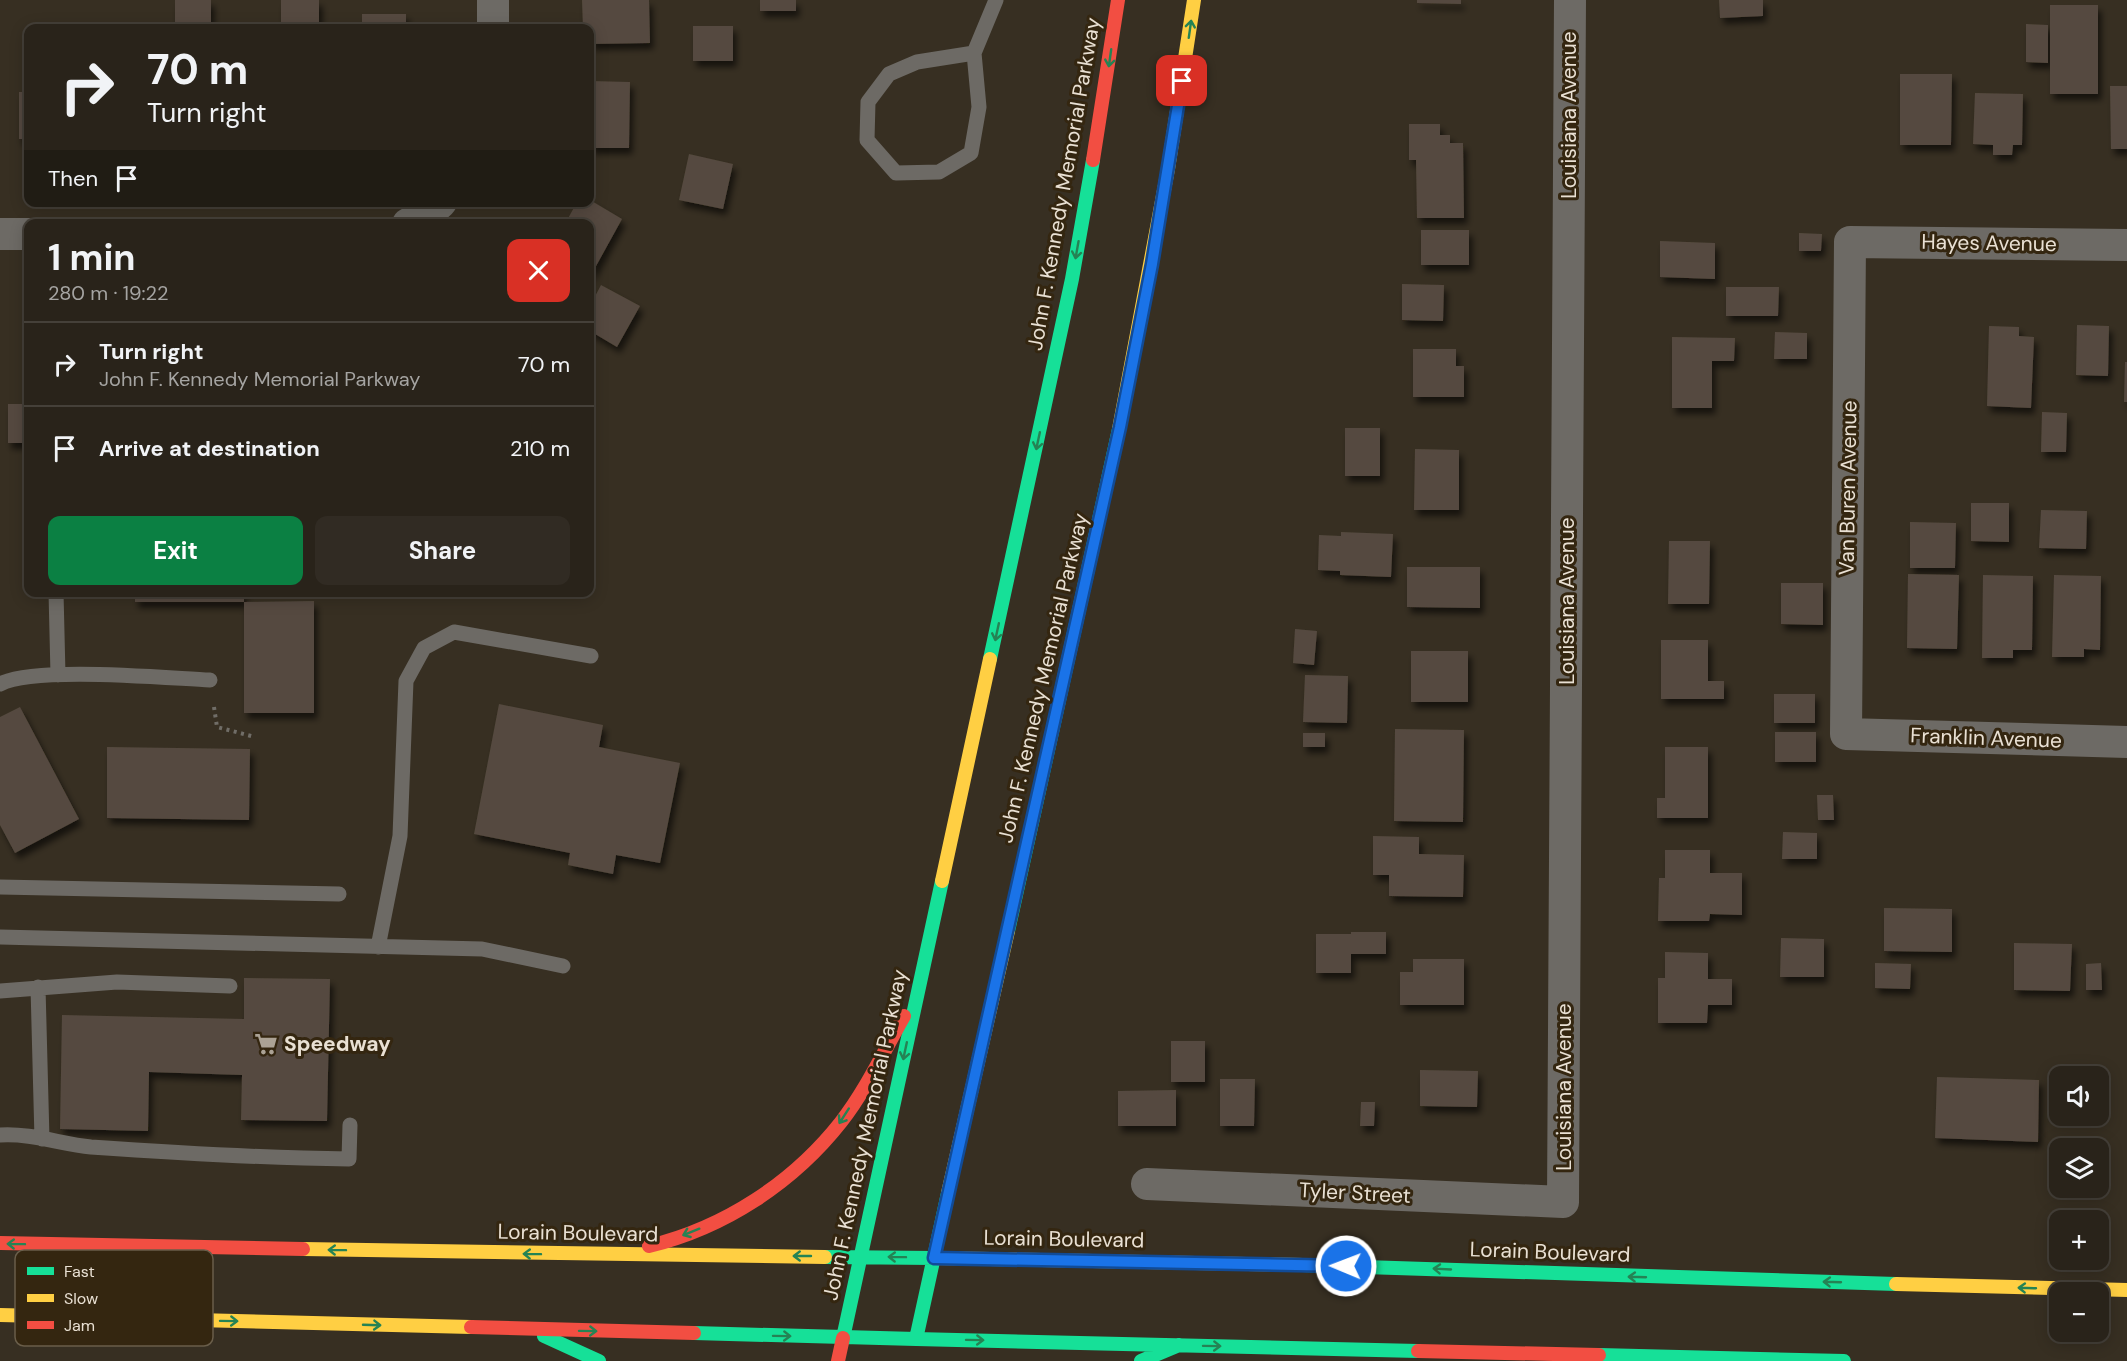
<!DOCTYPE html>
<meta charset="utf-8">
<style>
body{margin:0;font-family:"DM Sans",sans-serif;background:#312b23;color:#f1f3f6;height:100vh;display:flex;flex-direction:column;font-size:22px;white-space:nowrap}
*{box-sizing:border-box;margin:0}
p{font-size:20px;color:#a5a4a2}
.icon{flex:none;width:33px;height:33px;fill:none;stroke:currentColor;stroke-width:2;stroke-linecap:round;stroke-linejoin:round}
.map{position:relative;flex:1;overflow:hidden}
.drawer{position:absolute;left:24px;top:219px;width:570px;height:378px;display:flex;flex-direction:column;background:#29231a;border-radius:12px;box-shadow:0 3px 15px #0003,0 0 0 2px #454039}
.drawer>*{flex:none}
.guide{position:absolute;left:24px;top:24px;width:570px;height:183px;border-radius:12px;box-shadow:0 3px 15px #0003,0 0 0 2px #454039;background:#29231a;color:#f1f3f6;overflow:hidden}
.buttons{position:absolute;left:2049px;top:1066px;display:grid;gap:12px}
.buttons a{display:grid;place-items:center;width:60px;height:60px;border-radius:12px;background:#29231a;box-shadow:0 3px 15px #0003,0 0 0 2px #454039;font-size:30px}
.pin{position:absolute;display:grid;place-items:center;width:51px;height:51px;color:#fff;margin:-26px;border-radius:12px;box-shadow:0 3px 9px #0006}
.me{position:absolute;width:66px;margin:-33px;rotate:271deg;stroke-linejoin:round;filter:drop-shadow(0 0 4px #0008)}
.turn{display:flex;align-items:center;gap:21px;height:126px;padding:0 24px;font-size:27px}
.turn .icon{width:78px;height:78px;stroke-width:2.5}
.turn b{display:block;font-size:42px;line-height:51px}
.then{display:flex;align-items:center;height:57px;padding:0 24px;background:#0003;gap:12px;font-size:22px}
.round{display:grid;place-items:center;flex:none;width:63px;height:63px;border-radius:12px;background:#312b23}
.headline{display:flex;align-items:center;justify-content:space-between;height:102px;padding:0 24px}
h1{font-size:36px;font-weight:700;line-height:45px}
.primary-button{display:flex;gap:12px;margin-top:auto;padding:12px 24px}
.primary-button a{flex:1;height:69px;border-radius:12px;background:#0b8043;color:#fff;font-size:24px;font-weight:700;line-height:69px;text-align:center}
.primary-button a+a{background:#312b23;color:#f1f3f6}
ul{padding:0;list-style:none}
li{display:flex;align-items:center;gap:18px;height:84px;padding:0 24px;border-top:2px solid #454039}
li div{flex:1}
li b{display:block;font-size:22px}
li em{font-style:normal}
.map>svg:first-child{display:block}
.building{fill:#554a3f;filter:url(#shadow)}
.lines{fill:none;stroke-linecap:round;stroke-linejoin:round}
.path{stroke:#706d67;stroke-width:4;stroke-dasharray:3 4.5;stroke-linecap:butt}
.lane{stroke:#6d6a65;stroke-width:15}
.street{stroke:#6d6a65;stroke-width:32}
.fast{stroke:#16e098;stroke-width:14}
.slow{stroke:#ffcf43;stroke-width:14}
.jam{stroke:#f24e42;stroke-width:14}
.oneway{stroke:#258354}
.route-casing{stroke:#114b97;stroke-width:15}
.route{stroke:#1a73e8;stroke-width:10}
.labels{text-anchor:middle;stroke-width:6;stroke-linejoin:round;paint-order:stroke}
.street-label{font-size:21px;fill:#e9e0d3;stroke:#342610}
.poi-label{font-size:21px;font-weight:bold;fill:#e9e0d3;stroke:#342610;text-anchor:start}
.key{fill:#342610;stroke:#6a5e4a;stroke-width:1.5}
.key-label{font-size:16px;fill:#e9e0d3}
</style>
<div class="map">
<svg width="2127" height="1361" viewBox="0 0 2127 1361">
<defs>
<filter id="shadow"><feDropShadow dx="3.5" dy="6" stdDeviation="3" flood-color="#0009"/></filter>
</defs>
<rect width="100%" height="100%" fill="#372f22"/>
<!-- building -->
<path class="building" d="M 175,0 L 211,0 L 211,28 L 175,28 Z
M 281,0 L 319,0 L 319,28 L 281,28 Z
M 582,0 L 649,0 L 650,43 L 590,44 L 590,28 L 583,28 Z
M 760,0 L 796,0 L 796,11 L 760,11 Z
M 1417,0 L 1461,0 L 1461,4 L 1417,3 Z
M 1719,0 L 1763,0 L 1763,16 L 1720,18 Z
M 2050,5 L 2098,5 L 2098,94 L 2050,94 Z
M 362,14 L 406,14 L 406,28 L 362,28 Z
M 2026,24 L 2048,25 L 2048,63 L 2026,62 Z
M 693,26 L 733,26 L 733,61 L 693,61 Z
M 1900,74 L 1952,74 L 1951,145 L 1900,145 Z
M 590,81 L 630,82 L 629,148 L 590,148 Z
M 2110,86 L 2127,86 L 2127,149 L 2111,149 Z
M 19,92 L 28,92 L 28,139 L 19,139 Z
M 1975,93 L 2023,94 L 2022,145 L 2013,145 L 2012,155 L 1993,155 L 1993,145 L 1973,144 Z
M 1409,124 L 1440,124 L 1440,135 L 1450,135 L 1450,143 L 1463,143 L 1464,218 L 1417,218 L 1416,160 L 1409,160 Z
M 689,154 L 733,164 L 723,209 L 679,200 Z
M 590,200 L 622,219 L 590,277 L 590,224 L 565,224 L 577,202 L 590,202 Z
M 1421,230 L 1469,230 L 1469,265 L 1421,265 Z
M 1799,233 L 1822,234 L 1821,251 L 1799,251 Z
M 1660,241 L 1715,243 L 1715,279 L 1660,277 Z
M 1402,284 L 1444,285 L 1443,321 L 1402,320 Z
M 601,285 L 640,306 L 617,347 L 590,331 L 590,306 Z
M 1726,287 L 1779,287 L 1778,316 L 1726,316 Z
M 2077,325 L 2109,326 L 2108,376 L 2076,375 Z
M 1989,326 L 2019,327 L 2019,336 L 2034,337 L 2031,408 L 1987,406 Z
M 1775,332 L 1807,333 L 1807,359 L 1774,359 Z
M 1672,337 L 1735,338 L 1734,361 L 1712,361 L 1712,408 L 1672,408 Z
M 1413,349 L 1456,349 L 1456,366 L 1464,366 L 1464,397 L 1413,397 Z
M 2125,362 L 2127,362 L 2127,402 L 2124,402 Z
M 8,404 L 28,404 L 28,443 L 8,443 Z
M 2042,412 L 2067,413 L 2066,452 L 2041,452 Z
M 1345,428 L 1380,428 L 1380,476 L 1345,476 Z
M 1415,449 L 1459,450 L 1459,510 L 1414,510 Z
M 1971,503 L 2009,503 L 2009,542 L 1971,541 Z
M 2041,510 L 2087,511 L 2086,549 L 2039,548 Z
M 1910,522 L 1956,523 L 1955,568 L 1910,568 Z
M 1341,532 L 1393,534 L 1391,577 L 1340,575 L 1340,571 L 1318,570 L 1319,535 L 1341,536 Z
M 1669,541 L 1710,541 L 1709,604 L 1668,604 Z
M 1407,567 L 1480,567 L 1480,608 L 1407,607 Z
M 1908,574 L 1959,575 L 1957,649 L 1907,648 Z
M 1983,575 L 2033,576 L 2032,650 L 2013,650 L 2013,658 L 1982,658 Z
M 2054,575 L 2101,576 L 2100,650 L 2084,649 L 2084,657 L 2052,657 Z
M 1781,583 L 1823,583 L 1823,625 L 1781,624 Z
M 135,592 L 244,592 L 244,602 L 314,601 L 314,713 L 244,713 L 244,602 L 135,602 Z
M 1295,629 L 1317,631 L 1314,665 L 1293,663 Z
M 1661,640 L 1708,640 L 1708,681 L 1724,681 L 1724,699 L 1661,699 Z
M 1411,651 L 1468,651 L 1468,702 L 1411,702 Z
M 1305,675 L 1348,676 L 1347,723 L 1303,722 Z
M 1774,694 L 1815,694 L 1815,723 L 1774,723 Z
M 499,704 L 603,725 L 599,747 L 680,763 L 660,863 L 616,855 L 613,874 L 568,865 L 570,853 L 474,834 Z
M 20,707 L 79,819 L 15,853 L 0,825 L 0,717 Z
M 1395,729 L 1464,730 L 1463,822 L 1394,821 Z
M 1775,732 L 1816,732 L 1816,762 L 1775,762 Z
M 1303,733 L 1325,733 L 1325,747 L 1303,747 Z
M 107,747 L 250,749 L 249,820 L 107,818 Z
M 1665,747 L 1708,747 L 1708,818 L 1657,818 L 1657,798 L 1665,798 Z
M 1817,795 L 1833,795 L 1834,820 L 1818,820 Z
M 1783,832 L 1817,833 L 1817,859 L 1782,859 Z
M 1373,836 L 1419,837 L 1419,854 L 1464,855 L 1463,897 L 1389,896 L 1389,875 L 1373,875 Z
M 1665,850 L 1710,850 L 1710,873 L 1742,873 L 1742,915 L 1710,914 L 1709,921 L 1658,921 L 1659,878 L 1665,878 Z
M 1884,908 L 1952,909 L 1952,952 L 1884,951 Z
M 1351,932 L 1386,932 L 1386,954 L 1351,954 L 1351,973 L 1316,973 L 1316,934 L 1351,934 Z
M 1781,938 L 1824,939 L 1824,977 L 1780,977 Z
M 2014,943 L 2072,944 L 2070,991 L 2014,990 Z
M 1665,952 L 1708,953 L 1708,979 L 1732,979 L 1732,1005 L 1708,1005 L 1707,1023 L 1658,1023 L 1658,978 L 1665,978 Z
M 1413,959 L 1464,959 L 1464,1005 L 1400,1005 L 1400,972 L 1413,972 Z
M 1875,963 L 1911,964 L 1910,989 L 1875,988 Z
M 2101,963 L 2102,990 L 2086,990 L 2086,964 Z
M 244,978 L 330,979 L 327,1121 L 241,1120 L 242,1075 L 149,1072 L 148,1131 L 60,1129 L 62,1015 L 244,1019 Z
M 1171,1041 L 1205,1041 L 1205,1082 L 1171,1082 Z
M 1420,1070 L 1478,1071 L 1477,1107 L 1420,1106 Z
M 1937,1077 L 2039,1080 L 2038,1142 L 1935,1138 Z
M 1220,1079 L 1255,1079 L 1254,1126 L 1220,1126 Z
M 1176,1090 L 1176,1126 L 1118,1126 L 1118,1091 Z
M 1361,1102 L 1375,1102 L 1374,1126 L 1360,1126 Z"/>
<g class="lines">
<!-- path -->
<path class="path" d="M 214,707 L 217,727 L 255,737"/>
<!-- lane -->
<path class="lane" d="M 974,53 L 917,62 L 889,74 L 868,102 L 867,140 L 896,173 L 939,172 L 971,153 L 979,107 L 974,53 L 996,0
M 56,592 L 58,675
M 0,684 C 34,666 165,678 210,680
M 0,887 L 339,894
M 0,937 L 482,949 L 563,966
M 378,947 L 400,836 L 406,681 L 424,648 L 454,632 L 591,656
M 38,987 L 42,1139
M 0,991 L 117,982 L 230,986
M 0,1135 C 31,1133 61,1144 91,1147 C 177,1153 263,1158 349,1159 L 350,1125"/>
<!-- street -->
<path class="street" d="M 493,28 L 493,0
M 408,224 L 431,211 L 441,202
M 0,234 L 28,234
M 2127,245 L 1850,242 L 1846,734 L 2127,742
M 1147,1184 L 1563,1202 L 1570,0"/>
<!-- fast -->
<path class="fast" d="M 990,659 L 1072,279 L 1093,160
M 1008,931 L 1119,429
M 825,1257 L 934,1258
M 1303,1265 L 1896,1284
M 694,1333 L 916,1339 L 948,1193
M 544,1336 L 599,1361
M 843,1338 L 942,881
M 916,1339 L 1418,1351
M 1599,1355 L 1844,1361
M 1141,1361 L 1179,1345"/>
<!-- slow -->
<path class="slow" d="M 1119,429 L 1168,169 L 1194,0
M 942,881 L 990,659
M 948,1193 L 1008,931
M 303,1249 L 825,1257
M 934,1258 L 1303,1265
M 1896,1284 L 2127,1290
M 0,1315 L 471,1327"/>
<!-- jam -->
<path class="jam" d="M 1093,160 L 1118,0
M 0,1243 L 303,1249
M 649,1246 C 724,1228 793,1183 841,1122 C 866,1090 884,1051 904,1016
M 471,1327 L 694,1333
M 1418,1351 L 1599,1355
M 838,1361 L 843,1338"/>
</g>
<!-- one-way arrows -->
<defs><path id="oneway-shaft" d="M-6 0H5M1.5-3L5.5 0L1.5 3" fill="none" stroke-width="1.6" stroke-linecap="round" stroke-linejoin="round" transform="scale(1.5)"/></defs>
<g class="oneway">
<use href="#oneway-shaft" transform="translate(1190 29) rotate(-82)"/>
<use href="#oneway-shaft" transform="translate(1110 58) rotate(98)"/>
<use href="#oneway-shaft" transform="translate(1077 250) rotate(100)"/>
<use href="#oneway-shaft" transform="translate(1038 441) rotate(102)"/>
<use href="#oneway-shaft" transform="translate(997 632) rotate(102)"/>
<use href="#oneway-shaft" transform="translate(905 1051) rotate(102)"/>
<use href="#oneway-shaft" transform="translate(844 1116) rotate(123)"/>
<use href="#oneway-shaft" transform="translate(691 1232) rotate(158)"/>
<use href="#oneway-shaft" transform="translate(16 1244) rotate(-179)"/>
<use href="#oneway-shaft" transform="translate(337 1250) rotate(-179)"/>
<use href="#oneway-shaft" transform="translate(532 1254) rotate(-179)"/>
<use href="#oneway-shaft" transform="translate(802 1256) rotate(-180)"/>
<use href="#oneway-shaft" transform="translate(897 1257) rotate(-179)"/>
<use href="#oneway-shaft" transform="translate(1442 1269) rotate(-177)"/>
<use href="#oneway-shaft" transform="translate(1637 1277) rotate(-178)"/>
<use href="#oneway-shaft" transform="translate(1832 1282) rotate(-178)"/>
<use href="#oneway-shaft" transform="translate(2027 1288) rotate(-178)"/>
<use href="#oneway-shaft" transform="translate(229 1321) rotate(1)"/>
<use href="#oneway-shaft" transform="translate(372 1325) rotate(2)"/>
<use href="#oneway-shaft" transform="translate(588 1331) rotate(1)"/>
<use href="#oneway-shaft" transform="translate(782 1336) rotate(1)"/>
<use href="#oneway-shaft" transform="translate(975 1340) rotate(1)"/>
<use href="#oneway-shaft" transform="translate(1212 1346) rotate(1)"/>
</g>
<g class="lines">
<!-- route casing -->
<g class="route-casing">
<path id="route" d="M 1182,81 L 1152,264 L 1120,427 L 934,1258 L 1346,1266"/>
</g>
<!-- route -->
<use href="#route" class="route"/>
</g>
<!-- icons -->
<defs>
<g id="supermarket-bare" transform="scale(1.8)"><path d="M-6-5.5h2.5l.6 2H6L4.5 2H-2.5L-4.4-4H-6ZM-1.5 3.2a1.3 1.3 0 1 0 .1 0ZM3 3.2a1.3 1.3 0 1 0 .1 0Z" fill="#aba295" stroke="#342610" stroke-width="2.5" paint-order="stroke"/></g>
</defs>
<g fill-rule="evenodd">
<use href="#supermarket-bare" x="266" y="1044"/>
</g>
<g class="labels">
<!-- street labels -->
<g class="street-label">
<text transform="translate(1569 115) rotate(-90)" y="7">Louisiana Avenue</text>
<text transform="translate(1064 184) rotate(-80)" y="7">John F. Kennedy Memorial Parkway</text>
<text transform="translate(1989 243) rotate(1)" y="7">Hayes Avenue</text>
<text transform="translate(1848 488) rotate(-89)" y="7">Van Buren Avenue</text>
<text transform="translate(1567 601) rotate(-90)" y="7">Louisiana Avenue</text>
<text transform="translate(1043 678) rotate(-77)" y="7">John F. Kennedy Memorial Parkway</text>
<text transform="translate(1986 738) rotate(2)" y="7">Franklin Avenue</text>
<text transform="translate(1564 1087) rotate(-90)" y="7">Louisiana Avenue</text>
<text transform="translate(865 1135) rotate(-78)" y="7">John F. Kennedy Memorial Parkway</text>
<text transform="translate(1355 1193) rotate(3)" y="7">Tyler Street</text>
<text transform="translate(578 1233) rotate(1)" y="7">Lorain Boulevard</text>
<text transform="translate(1064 1239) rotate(1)" y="7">Lorain Boulevard</text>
<text transform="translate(1550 1252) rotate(2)" y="7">Lorain Boulevard</text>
</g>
<!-- poi labels -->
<g class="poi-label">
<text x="284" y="1051">Speedway</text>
</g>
</g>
<!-- legend -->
<rect x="15" y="1250" width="198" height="96" rx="9" class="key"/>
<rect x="27" y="1267" width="27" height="8" fill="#16e098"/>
<rect x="27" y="1294" width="27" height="8" fill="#ffcf43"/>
<rect x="27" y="1321" width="27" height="8" fill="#f24e42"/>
<g class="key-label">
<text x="64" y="1277">Fast</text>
<text x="64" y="1304">Slow</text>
<text x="64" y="1331">Jam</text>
</g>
</svg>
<div class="buttons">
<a><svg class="icon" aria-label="sound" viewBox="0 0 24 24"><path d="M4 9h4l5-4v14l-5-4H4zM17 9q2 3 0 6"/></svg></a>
<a><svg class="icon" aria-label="layers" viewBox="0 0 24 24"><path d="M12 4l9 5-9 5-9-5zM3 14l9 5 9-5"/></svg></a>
<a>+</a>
<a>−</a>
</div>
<div class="pin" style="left:1182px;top:81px;background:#d93025"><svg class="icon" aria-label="arrive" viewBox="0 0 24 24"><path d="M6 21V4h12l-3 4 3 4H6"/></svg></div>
<svg class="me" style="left:1346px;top:1266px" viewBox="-20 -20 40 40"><circle r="17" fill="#1a73e8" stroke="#fff" stroke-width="3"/><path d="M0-11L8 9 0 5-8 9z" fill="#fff"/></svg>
<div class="guide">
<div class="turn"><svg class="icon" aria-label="right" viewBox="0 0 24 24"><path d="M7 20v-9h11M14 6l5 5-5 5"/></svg><div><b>70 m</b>Turn right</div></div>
<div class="then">Then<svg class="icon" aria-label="arrive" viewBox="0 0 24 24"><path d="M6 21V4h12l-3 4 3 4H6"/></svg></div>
</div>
<section class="drawer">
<div class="headline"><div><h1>1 min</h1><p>280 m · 19:22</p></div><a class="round" style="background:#d93025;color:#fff"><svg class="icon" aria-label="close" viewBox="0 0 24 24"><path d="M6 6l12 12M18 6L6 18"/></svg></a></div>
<ul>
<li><svg class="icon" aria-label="right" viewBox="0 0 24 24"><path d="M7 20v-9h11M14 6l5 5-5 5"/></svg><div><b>Turn right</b><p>John F. Kennedy Memorial Parkway</p></div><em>70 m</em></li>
<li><svg class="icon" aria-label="arrive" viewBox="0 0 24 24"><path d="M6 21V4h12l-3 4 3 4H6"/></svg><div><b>Arrive at destination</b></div><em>210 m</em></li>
</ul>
<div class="primary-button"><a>Exit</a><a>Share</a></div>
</section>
</div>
